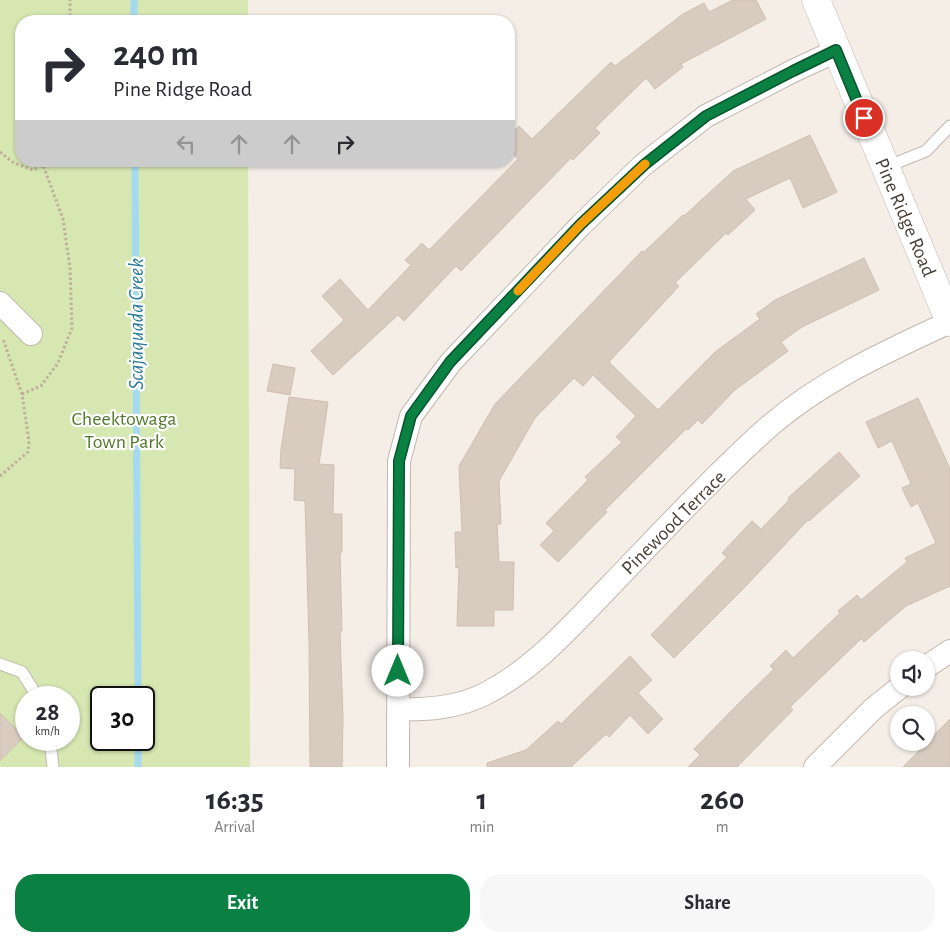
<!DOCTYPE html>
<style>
body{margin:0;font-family:"Alegreya Sans",sans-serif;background:#f7f7f7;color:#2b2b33;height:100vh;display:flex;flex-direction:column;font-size:19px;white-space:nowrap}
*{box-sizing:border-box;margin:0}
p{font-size:16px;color:#7c7c81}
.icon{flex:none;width:28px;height:28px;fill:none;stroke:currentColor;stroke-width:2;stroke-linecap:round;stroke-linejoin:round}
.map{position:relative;height:767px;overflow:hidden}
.side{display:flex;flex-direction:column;background:#fff;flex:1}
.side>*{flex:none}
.banner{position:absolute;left:15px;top:15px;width:500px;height:152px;border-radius:20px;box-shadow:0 1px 4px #0004;background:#fff;color:#2b2b33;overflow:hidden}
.fabs{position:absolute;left:890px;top:651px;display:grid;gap:10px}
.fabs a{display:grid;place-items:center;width:45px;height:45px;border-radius:50%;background:#fff;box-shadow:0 1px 4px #0004;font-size:25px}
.speed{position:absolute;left:15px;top:686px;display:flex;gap:10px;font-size:25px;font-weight:700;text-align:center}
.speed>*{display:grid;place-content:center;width:65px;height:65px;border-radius:50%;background:#fff;box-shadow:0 1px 4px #0004;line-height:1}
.speed small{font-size:12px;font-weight:400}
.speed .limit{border:2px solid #111;border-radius:8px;background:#fff;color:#111}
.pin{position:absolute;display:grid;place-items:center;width:42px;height:42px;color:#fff;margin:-21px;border:2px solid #fff;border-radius:50%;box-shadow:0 1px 5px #0007}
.me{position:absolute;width:55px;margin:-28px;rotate:0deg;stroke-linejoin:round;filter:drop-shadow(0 0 4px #0008)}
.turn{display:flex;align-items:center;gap:18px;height:105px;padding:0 15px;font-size:22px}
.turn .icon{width:65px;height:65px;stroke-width:2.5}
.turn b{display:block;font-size:35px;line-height:42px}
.lanes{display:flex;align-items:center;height:48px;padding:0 15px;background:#0003;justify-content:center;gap:25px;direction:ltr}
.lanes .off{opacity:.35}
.eta{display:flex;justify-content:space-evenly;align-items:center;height:85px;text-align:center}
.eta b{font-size:30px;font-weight:600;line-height:35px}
.button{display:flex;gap:10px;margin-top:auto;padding:10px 15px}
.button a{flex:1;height:58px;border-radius:20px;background:#0b8043;color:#fff;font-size:20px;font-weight:600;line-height:58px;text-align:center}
.button a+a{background:#f7f7f7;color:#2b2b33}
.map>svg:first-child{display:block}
.green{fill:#d6e7b1;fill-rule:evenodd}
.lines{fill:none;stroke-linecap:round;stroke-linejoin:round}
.stream{stroke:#a4daf0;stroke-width:7}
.building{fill:#d8cbc0;stroke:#d0bfb0}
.service-casing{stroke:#c2b8ad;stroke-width:13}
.minor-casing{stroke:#c2b8ad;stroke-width:24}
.tertiary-casing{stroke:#c2b8ad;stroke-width:29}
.path{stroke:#c1af9b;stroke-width:3;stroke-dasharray:2.5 2.5;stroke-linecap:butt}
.service{stroke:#fff;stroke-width:11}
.minor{stroke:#fff;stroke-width:22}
.tertiary{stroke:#fff;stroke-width:28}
.route-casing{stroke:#07532c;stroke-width:12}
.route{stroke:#0b8043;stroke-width:9}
.slow{stroke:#f59e0b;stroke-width:9}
.labels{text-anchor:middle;stroke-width:4.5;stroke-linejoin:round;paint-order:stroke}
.street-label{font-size:20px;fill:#473e36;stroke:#fff}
.park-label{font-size:20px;fill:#51782a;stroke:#fff}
.water-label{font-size:21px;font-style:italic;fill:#2b7a9a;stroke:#fff}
</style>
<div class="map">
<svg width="950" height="767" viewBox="0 0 950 767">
<rect width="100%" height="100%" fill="#f4eee7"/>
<!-- green -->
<path class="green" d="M 0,0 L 248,0 L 248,21 L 21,21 L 21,161 L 248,161 L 250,767 L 0,767 ZM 26,698 L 69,698 L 69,740 L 26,740 ZM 101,698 L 144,698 L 144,740 L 101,740 Z"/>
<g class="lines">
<!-- stream -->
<path class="stream" d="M 134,0 L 134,21
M 135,161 L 138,698
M 138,740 L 138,767"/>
</g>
<!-- building -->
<path class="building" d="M 733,0 L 756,0 L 766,19 L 681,64 L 683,67 L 655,89 L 646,78 L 595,128 L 600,133 L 573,160 L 571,158 L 461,271 L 456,266 L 404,321 L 398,315 L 333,375 L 311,351 L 344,320 L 322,296 L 340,279 L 368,310 L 411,265 L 405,260 L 422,243 L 429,250 L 518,159 L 509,150 L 509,136 L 519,126 L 532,139 L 611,62 L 615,66 L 683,14 L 704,3 L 709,12 Z
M 810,135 L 837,192 L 803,208 L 790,178 L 746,199 L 755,210 L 728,235 L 726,233 L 675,283 L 679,286 L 609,362 L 658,410 L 715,352 L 760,319 L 756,314 L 775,300 L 864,258 L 879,290 L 802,327 L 781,342 L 788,351 L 735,390 L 702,424 L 698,420 L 688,430 L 686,429 L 605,510 L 607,512 L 558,562 L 540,545 L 554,531 L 546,523 L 588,480 L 585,477 L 622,442 L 616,437 L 636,416 L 593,375 L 583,386 L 574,378 L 535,418 L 499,481 L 501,524 L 497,524 L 499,562 L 514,562 L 513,610 L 494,610 L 494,626 L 457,626 L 459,567 L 456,568 L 455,532 L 462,532 L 459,466 L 495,404 L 642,251 L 644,252 L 683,215 L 684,216 L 733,171 Z
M 273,364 L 295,368 L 290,395 L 267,391 Z
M 289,397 L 328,402 L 319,464 L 334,465 L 333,514 L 342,514 L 342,552 L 340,553 L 342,631 L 340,631 L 343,719 L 342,767 L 310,767 L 309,642 L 305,501 L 294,500 L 295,469 L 280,468 L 281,449 Z
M 918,398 L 950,469 L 950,586 L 906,606 L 864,642 L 861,639 L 790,707 L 793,710 L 737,767 L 688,767 L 700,755 L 694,749 L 742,700 L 774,669 L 770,666 L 786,650 L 793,658 L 840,613 L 838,611 L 857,595 L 861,600 L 907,562 L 905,558 L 936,543 L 918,503 L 911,507 L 902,488 L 911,484 L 892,441 L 878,448 L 866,422 Z
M 839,452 L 860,476 L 809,521 L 808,520 L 744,588 L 674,658 L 651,635 L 727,557 L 722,553 L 752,521 L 761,529 L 789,500 L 788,498 Z
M 630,656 L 652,680 L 638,693 L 663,719 L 648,734 L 630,715 L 609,737 L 606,734 L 571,767 L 487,767 L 487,763 L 526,750 L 558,721 L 561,724 Z
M 0,713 L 24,737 L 0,761 Z
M 950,719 L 950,767 L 903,767 Z"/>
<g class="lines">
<!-- service casing -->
<g class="service-casing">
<path id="service" d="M 886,167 L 926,151 L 950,126
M 0,664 L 22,672 L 38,698
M 50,740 L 53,767"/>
</g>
<!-- minor casing -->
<g class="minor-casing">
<path id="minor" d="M 0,303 L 31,334
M 926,667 L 950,651
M 398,709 C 427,710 456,708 483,695 C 535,669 571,626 611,585 C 661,533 711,479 765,430 C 819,382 885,352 950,322
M 398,767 L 399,461 L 411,416 L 451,362 L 581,225 L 643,165 L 706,116 L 793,71 L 836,51
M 815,767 L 874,708 L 899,688"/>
</g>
<!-- tertiary casing -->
<g class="tertiary-casing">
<path id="tertiary" d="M 816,0 L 950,322"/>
</g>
<!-- path -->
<path class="path" d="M 70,21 L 70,0
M 0,152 L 14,163 L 33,170 L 50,161
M 22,394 L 41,386 L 58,363 L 72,328 L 70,268 L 63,219 L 43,165
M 0,476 L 28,452 L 29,441 L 22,394 L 3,339"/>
<!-- service -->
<use href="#service" class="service"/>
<!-- minor -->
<use href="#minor" class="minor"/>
<!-- tertiary -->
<use href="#tertiary" class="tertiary"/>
</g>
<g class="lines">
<!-- route casing -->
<g class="route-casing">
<path id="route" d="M 398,671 L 399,461 L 411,416 L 450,362 L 581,224 L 644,165 L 706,116 L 793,71 L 836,50 L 864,118"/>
</g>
<!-- route -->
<use href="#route" class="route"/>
<!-- slow -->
<path class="slow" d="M 518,291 L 581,224 L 645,164"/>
</g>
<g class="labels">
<!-- street labels -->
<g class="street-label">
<text transform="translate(906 217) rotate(67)" y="7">Pine Ridge Road</text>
<text transform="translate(673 522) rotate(-45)" y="7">Pinewood Terrace</text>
</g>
<!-- park labels -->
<g class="park-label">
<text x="124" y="425">Cheektowaga<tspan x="124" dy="23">Town Park</tspan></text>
</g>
<!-- water labels -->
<g class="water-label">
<text transform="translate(136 324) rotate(-90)" y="7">Scajaquada Creek</text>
</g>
</g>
</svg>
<div class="fabs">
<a><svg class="icon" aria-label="sound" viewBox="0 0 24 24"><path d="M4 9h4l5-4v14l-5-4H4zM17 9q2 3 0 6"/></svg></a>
<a><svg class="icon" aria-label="search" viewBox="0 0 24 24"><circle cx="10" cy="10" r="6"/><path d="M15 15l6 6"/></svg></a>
</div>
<div class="speed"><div>28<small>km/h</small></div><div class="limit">30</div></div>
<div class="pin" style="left:864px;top:118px;background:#d93025"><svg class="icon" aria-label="arrive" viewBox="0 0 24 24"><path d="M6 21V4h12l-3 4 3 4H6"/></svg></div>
<svg class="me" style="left:398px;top:671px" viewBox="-20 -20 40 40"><circle r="19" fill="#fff"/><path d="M0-13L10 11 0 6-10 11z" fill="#0b8043"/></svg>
<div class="banner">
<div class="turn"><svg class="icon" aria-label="right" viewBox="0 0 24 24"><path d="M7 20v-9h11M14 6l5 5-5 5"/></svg><div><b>240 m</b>Pine Ridge Road</div></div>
<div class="lanes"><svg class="icon off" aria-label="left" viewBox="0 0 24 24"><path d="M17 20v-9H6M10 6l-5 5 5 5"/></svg><svg class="icon off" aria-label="ahead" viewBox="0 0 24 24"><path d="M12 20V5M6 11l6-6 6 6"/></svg><svg class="icon off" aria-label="ahead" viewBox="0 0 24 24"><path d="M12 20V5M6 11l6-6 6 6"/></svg><svg class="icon" aria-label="right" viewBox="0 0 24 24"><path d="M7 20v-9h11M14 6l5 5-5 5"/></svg></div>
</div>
</div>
<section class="side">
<div class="eta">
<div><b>16:35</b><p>Arrival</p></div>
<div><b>1</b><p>min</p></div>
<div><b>260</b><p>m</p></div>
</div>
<div class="button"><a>Exit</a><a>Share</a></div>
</section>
